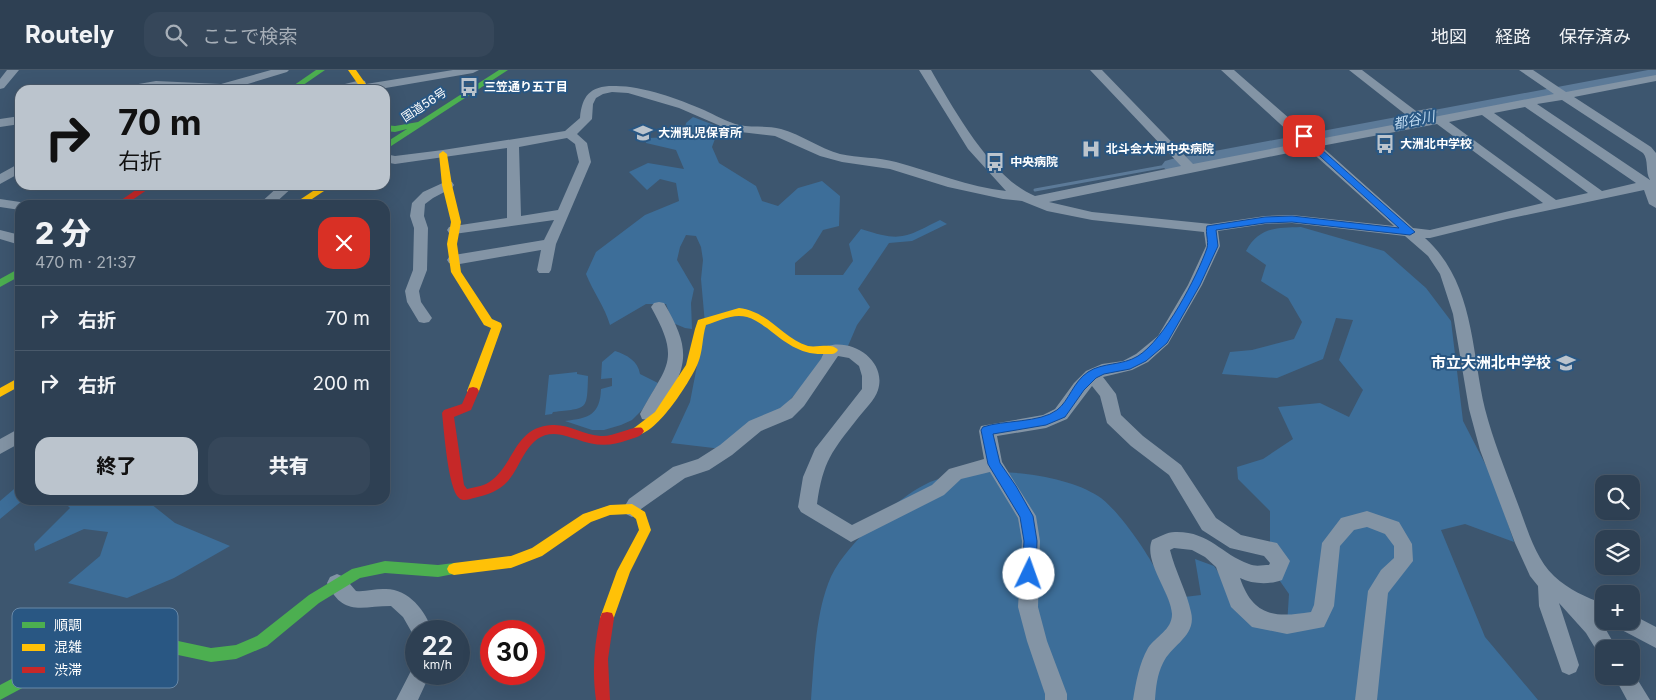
<!DOCTYPE html>
<html lang="ja">
<meta charset="utf-8">
<style>
body{margin:0;font-family:Inter,"Noto Sans JP",sans-serif;background:#36475a;color:#f1f3f6;height:100vh;display:flex;flex-direction:column;font-size:19px;white-space:nowrap}
*{box-sizing:border-box;margin:0}
p{font-size:16px;color:#a7afb8}
.icon{flex:none;width:28px;height:28px;fill:none;stroke:currentColor;stroke-width:2;stroke-linecap:round;stroke-linejoin:round}
.map{position:relative;flex:1;overflow:hidden}
.side{position:absolute;left:15px;top:130px;width:375px;height:305px;display:flex;flex-direction:column;background:#2e4053;border-radius:15px;box-shadow:0 5px 20px #0002,0 0 0 1px #49596a}
.side>*{flex:none}
.banner{position:absolute;left:15px;top:15px;width:375px;height:105px;border-radius:15px;box-shadow:0 5px 20px #0002,0 0 0 1px #49596a;background:#bbc4cd;color:#111;overflow:hidden}
.controls{position:absolute;left:1595px;top:405px;display:grid;gap:10px}
.controls a{display:grid;place-items:center;width:45px;height:45px;border-radius:10px;background:#2e4053;box-shadow:0 5px 20px #0002,0 0 0 1px #49596a;font-size:25px}
.speed{position:absolute;left:405px;top:550px;display:flex;gap:10px;font-size:25px;font-weight:700;text-align:center}
.speed>*{display:grid;place-content:center;width:65px;height:65px;border-radius:50%;background:#2e4053;box-shadow:0 5px 20px #0002,0 0 0 1px #49596a;line-height:1}
.speed small{font-size:12px;font-weight:400}
.speed .limit{border:8px solid #d22;background:#fff;color:#111}
.pin{position:absolute;display:grid;place-items:center;width:42px;height:42px;color:#fff;margin:-21px;border-radius:10px;box-shadow:0 2px 8px #0006}
.me{position:absolute;width:55px;margin:-28px;rotate:3deg;stroke-linejoin:round;filter:drop-shadow(0 0 4px #0008)}
.turn{display:flex;align-items:center;gap:18px;height:105px;padding:0 20px;font-size:22px}
.turn .icon{width:65px;height:65px;stroke-width:2.5}
.turn b{display:block;font-size:35px;line-height:42px}
.round{display:grid;place-items:center;flex:none;width:52px;height:52px;border-radius:15px;background:#36475a}
.summary{display:flex;align-items:center;justify-content:space-between;height:85px;padding:0 20px}
h1{font-size:30px;font-weight:800;line-height:38px}
.action{display:flex;gap:10px;margin-top:auto;padding:10px 20px}
.action a{flex:1;height:58px;border-radius:15px;background:#bbc4cd;color:#111;font-size:20px;font-weight:800;line-height:58px;text-align:center}
.action a+a{background:#36475a;color:#f1f3f6}
ul{padding:0;list-style:none}
li{display:flex;align-items:center;gap:15px;height:65px;padding:0 20px;border-top:1px solid #49596a}
li div{flex:1}
li b{display:block;font-size:19px}
li em{font-style:normal}
header{display:flex;align-items:center;gap:30px;box-sizing:border-box;height:70px;padding:0 25px;background:#2e4053;border-bottom:1px solid #49596a}
header strong{font-size:24px}
nav{display:flex;gap:28px;margin-inline-start:auto;font-size:18px}
.search{width:350px;height:45px;background:#36475a;display:flex;align-items:center;gap:12px;box-sizing:border-box;padding:0 18px;border-radius:15px;color:#a7afb8;font-size:19px}
.map>svg:first-child{display:block}
.green{fill:#3d6e99}
.lines{fill:none;stroke-linecap:round;stroke-linejoin:round}
.stream{stroke:#5c7a98;stroke-width:3}
.river{fill:#5c7a98;fill-rule:evenodd}
.street{fill:#8394a5;fill-rule:evenodd}
.fast{fill:#4caf50;fill-rule:evenodd}
.slow{fill:#ffc107;fill-rule:evenodd}
.jam{fill:#c62828;fill-rule:evenodd}
.route{fill:#1a73e8;stroke:#114b97}
.labels{text-anchor:middle;stroke-width:4;stroke-linejoin:round;paint-order:stroke}
.far-poi-label{font-size:12px;font-weight:bold;fill:#fff;stroke:#295783;text-anchor:start}
.far-street-label{font-size:12px;fill:#fff;stroke:#295783}
.far-water-label{font-size:14px;font-style:italic;fill:#bed8ee;stroke:#295783}
.poi-label{font-size:15px;font-weight:bold;fill:#fff;stroke:#295783;text-anchor:end}
.key{fill:#295783;stroke:#6989a8;stroke-width:1}
.key-label{font-size:14px;fill:#fff}
</style>
<header>
<strong>Routely</strong>
<div class="search"><svg class="icon" aria-label="search" viewBox="0 0 24 24"><circle cx="10" cy="10" r="6"/><path d="M15 15l6 6"/></svg>ここで検索</div>
<nav><a>地図</a><a>経路</a><a>保存済み</a></nav>
</header>
<div class="map">
<svg width="1656" height="630" viewBox="0 0 1656 630">
<rect width="100%" height="100%" fill="#3d566f"/>
<!-- green -->
<path class="green" d="M 693,47 L 714,55 L 721,61 L 716,66 L 712,77 L 719,93 L 756,116 L 762,131 L 778,136 L 798,118 L 822,111 L 840,126 L 839,156 L 823,160 L 812,178 L 795,193 L 795,205 L 843,205 L 853,191 L 849,174 L 861,159 C 901,172 904,168 940,150 L 947,154 L 912,171 L 889,173 L 858,219 L 870,237 L 857,255 L 848,276 L 822,293 L 783,338 L 722,379 L 671,373 L 690,332 L 705,254 L 701,209 L 703,190 L 701,177 L 696,166 L 686,165 L 680,177 L 677,190 L 694,219 L 691,233 L 692,259 L 685,258 L 673,253 L 666,234 L 646,234 L 610,255 C 605,237 593,222 586,204 L 596,182 L 645,145 L 679,131 L 676,113 L 660,109 L 647,120 L 629,102 L 648,93 L 684,99 L 676,80 L 646,73 L 645,68 L 684,67 L 686,53 Z
M 1301,157 L 1384,181 L 1426,218 L 1451,251 L 1463,351 L 1493,409 L 1514,472 L 1465,454 L 1441,460 L 1485,567 L 1538,630 L 811,630 C 814,594 815,549 828,514 C 835,494 852,475 867,460 C 887,441 905,424 930,412 C 972,394 1060,401 1098,426 C 1117,438 1148,483 1158,504 C 1166,521 1172,539 1179,556 L 1176,528 L 1201,525 L 1195,489 L 1214,496 L 1238,531 L 1287,555 L 1289,524 L 1275,504 L 1270,479 L 1270,441 L 1238,409 L 1237,397 L 1263,389 L 1293,369 L 1278,337 L 1320,333 L 1349,347 L 1363,320 L 1339,290 L 1353,250 L 1336,248 L 1323,289 L 1277,308 L 1222,304 L 1230,282 L 1252,280 L 1294,269 L 1302,252 L 1288,228 L 1261,211 L 1266,195 L 1246,181 C 1259,157 1276,158 1301,157 Z
M 615,281 C 627,285 638,291 640,304 L 658,313 L 642,340 L 632,350 L 621,355 L 604,360 L 592,360 L 565,351 C 589,348 600,345 601,319 L 612,316 L 612,308 L 601,309 L 602,292 Z
M 577,302 L 577,304 L 588,306 C 587,341 588,338 553,342 L 552,344 L 545,345 L 549,305 Z
M 20,414 L 20,430 L 23,430 L 0,449 L 0,431 Z
M 62,430 L 146,430 L 175,453 L 230,476 L 174,508 L 127,528 L 68,513 L 100,486 L 108,462 L 84,459 L 35,481 L 34,474 L 70,438 Z"/>
<g class="lines">
<!-- stream -->
<path class="stream" d="M 1035,120 L 1172,95"/>
<!-- river -->
<path class="river" d="M 1648,0 L 1656,0 L 1656,9 L 1172,101 L 1165,99 L 1162,95 L 1165,91 L 1172,89 Z"/>
<!-- street -->
<path class="street" d="M 7,0 L 19,0 L 4,18 L 0,19 L 0,9 Z
M 271,0 L 289,0 L 287,2 L 228,20 L 156,17 L 141,20 L 115,20 L 121,17 L 156,11 L 221,14 Z
M 453,0 L 479,0 L 473,3 L 374,20 L 361,20 L 360,17 L 347,20 L 327,20 L 329,18 L 361,10 L 365,11 L 366,14 Z
M 919,0 L 931,0 C 953,38 993,110 1035,126 L 1181,96 L 1090,0 L 1102,0 L 1193,94 L 1301,73 L 1221,0 L 1234,0 L 1314,70 L 1554,24 L 1519,0 L 1533,0 L 1566,22 L 1656,5 L 1656,11 L 1574,27 L 1651,77 L 1656,83 L 1656,138 L 1649,134 L 1644,120 L 1507,149 L 1430,168 L 1425,168 C 1474,212 1471,279 1485,339 C 1493,370 1505,399 1516,429 C 1526,454 1534,487 1554,506 C 1569,520 1586,527 1604,534 L 1604,551 L 1606,551 L 1604,552 L 1601,551 L 1617,579 L 1604,579 L 1604,587 L 1600,586 L 1586,563 L 1559,533 L 1579,595 L 1576,602 L 1569,605 L 1562,602 L 1539,536 L 1538,516 L 1530,506 L 1515,473 L 1480,380 L 1469,339 L 1453,244 L 1440,204 L 1428,186 L 1405,166 L 1292,153 L 1265,154 L 1218,161 L 1220,176 L 1202,215 L 1168,274 L 1148,292 L 1132,300 L 1103,307 L 1116,324 L 1121,345 L 1143,366 L 1181,395 L 1216,448 L 1241,465 L 1277,473 L 1290,491 L 1282,510 C 1269,515 1252,514 1240,508 C 1253,546 1274,548 1311,542 L 1314,535 L 1322,473 L 1341,448 L 1367,441 L 1399,452 L 1412,474 L 1413,491 L 1388,523 L 1377,630 L 1355,630 L 1368,521 L 1381,500 L 1394,488 L 1394,476 L 1385,464 L 1367,457 L 1354,460 L 1340,476 L 1334,536 L 1324,557 L 1287,564 L 1252,557 L 1231,537 L 1216,497 L 1205,487 L 1192,480 L 1174,478 L 1170,480 C 1175,501 1187,522 1191,542 C 1197,566 1171,575 1163,593 C 1157,605 1156,617 1155,630 L 1133,630 C 1136,612 1139,594 1148,578 C 1156,566 1172,560 1172,544 C 1171,523 1143,491 1152,470 C 1159,467 1167,462 1175,462 C 1209,461 1221,484 1249,494 C 1255,497 1263,495 1269,495 L 1270,493 L 1264,486 L 1230,478 L 1202,460 L 1169,405 L 1131,376 L 1107,353 L 1100,326 L 1092,316 L 1067,349 L 1046,358 L 997,366 L 1002,392 L 1036,446 L 1040,471 L 1038,537 L 1047,571 L 1067,624 L 1067,630 L 1045,630 L 1045,624 L 1027,571 L 1018,537 L 1022,471 L 1018,448 L 990,402 L 961,409 L 944,425 L 851,472 L 801,442 L 798,437 L 803,407 L 815,379 L 862,319 L 862,306 L 859,296 L 849,288 L 838,286 L 804,336 L 792,348 L 761,361 L 732,385 L 709,400 L 685,408 L 641,439 L 638,444 L 632,447 L 626,444 L 623,439 L 629,429 L 673,397 L 698,389 L 720,375 L 749,351 L 780,338 L 792,328 L 821,289 L 827,276 C 853,268 887,291 878,320 C 875,330 864,340 858,348 C 832,381 823,391 817,434 L 852,455 L 932,415 L 949,399 L 984,389 L 979,361 L 981,356 L 1043,345 L 1055,339 L 1074,313 L 1086,301 L 1102,294 L 1123,291 L 1136,284 L 1158,266 L 1188,215 L 1206,176 L 1204,162 L 1092,150 L 1047,141 L 1022,131 L 1003,129 L 948,117 L 890,99 L 842,92 L 820,86 L 775,66 L 732,61 L 679,38 L 628,23 L 612,22 L 603,24 L 596,28 L 593,34 L 592,49 L 577,64 L 587,73 L 591,92 L 556,174 L 551,200 L 549,203 L 539,203 L 537,200 L 541,180 L 454,195 L 449,193 L 447,190 L 449,187 L 454,185 L 544,170 L 554,150 L 454,164 L 449,163 L 447,160 L 449,157 L 454,156 L 507,148 L 507,78 L 395,94 L 385,92 L 385,84 L 395,86 L 443,80 L 565,61 L 580,48 C 582,26 590,16 613,16 C 640,15 679,29 704,40 C 715,45 727,52 739,55 C 753,58 767,55 781,59 C 802,65 819,78 840,84 C 858,88 878,87 896,92 C 933,102 969,117 1006,121 L 968,79 ZM 1562,30 L 1643,83 C 1649,90 1645,102 1650,110 L 1537,34 ZM 1525,37 L 1636,113 L 1602,121 L 1494,43 ZM 1482,45 L 1588,123 L 1556,130 L 1449,52 ZM 1437,54 L 1543,133 L 1430,160 L 1413,158 L 1321,76 ZM 567,68 L 575,74 L 579,92 L 558,140 L 521,146 L 519,77 ZM 1308,79 L 1394,156 L 1292,145 L 1265,146 L 1211,154 L 1092,142 L 1049,132 Z
M 1349,0 L 1362,0 L 1416,41 L 1432,38 L 1438,42 L 1432,46 L 1410,48 Z
M 20,46 L 20,54 L 0,57 L 0,49 Z
M 20,93 L 20,103 L 0,114 L 0,104 Z
M 447,111 L 452,112 L 454,115 L 452,118 L 433,128 L 425,134 L 424,146 L 428,158 L 427,200 L 419,221 L 421,232 L 432,248 L 429,252 L 424,253 L 419,252 L 407,232 L 405,221 L 413,200 L 414,158 L 410,146 L 412,133 L 423,122 Z
M 280,115 L 295,115 L 273,135 L 258,135 Z
M 0,129 L 20,132 L 26,135 L 20,135 L 20,140 L 0,137 Z
M 0,160 L 20,165 L 20,175 L 0,169 Z
M 659,232 L 664,233 C 695,285 686,300 654,349 L 648,350 L 642,349 L 640,344 C 666,295 682,292 651,237 L 654,233 Z
M 20,358 L 20,373 L 0,384 L 0,369 Z
M 337,504 L 344,507 L 356,521 C 365,522 374,519 383,519 C 407,517 426,540 432,561 L 416,561 L 415,568 L 403,547 L 391,536 C 361,536 343,547 327,513 L 330,507 Z
M 1631,544 L 1656,557 L 1656,578 L 1618,558 L 1615,551 L 1631,551 Z
M 416,595 L 416,604 L 430,604 L 418,630 L 396,630 L 413,597 Z
M 1631,599 L 1650,630 L 1627,630 L 1614,606 L 1631,606 Z"/>
<!-- fast -->
<path class="fast" d="M 316,0 L 325,0 L 296,20 L 287,20 Z
M 499,0 L 508,0 L 385,80 L 385,73 L 407,59 L 395,62 L 385,61 L 385,55 L 395,56 L 418,52 Z
M 20,198 L 20,206 L 0,217 L 0,209 Z
M 385,491 L 438,495 L 454,493 L 459,495 L 461,499 L 459,503 L 438,507 L 385,503 L 360,508 L 319,533 L 267,576 L 236,589 L 211,592 L 150,579 L 120,583 L 41,608 L 0,630 L 0,615 L 38,595 L 120,569 L 150,565 L 211,578 L 236,575 L 257,566 L 309,525 L 352,499 Z"/>
<!-- slow -->
<path class="slow" d="M 348,0 L 356,0 L 370,20 L 362,20 Z
M 443,81 L 447,84 L 452,115 L 461,152 L 457,174 L 461,202 L 492,249 L 501,253 L 502,256 L 479,321 L 477,324 L 469,324 L 467,321 L 491,258 L 484,255 L 451,202 L 447,174 L 451,152 L 442,115 L 439,84 Z
M 322,115 L 333,115 L 303,135 L 292,135 Z
M 739,238 C 770,242 782,268 808,276 C 818,278 832,272 838,280 C 835,285 831,284 825,284 C 800,285 786,273 767,258 C 761,254 754,249 747,247 C 733,243 719,251 706,255 C 702,268 703,281 698,293 C 692,309 653,371 634,364 L 632,361 L 634,358 L 655,342 L 686,295 L 695,259 L 698,250 Z
M 20,307 L 20,316 L 0,327 L 0,318 Z
M 632,434 L 645,442 L 651,460 L 630,502 L 612,553 L 607,554 L 602,553 L 600,548 L 617,501 L 639,460 L 636,449 L 630,444 L 610,445 L 591,452 L 542,486 L 511,498 L 454,505 L 449,503 L 447,499 L 449,495 L 454,493 L 511,486 L 532,478 L 583,444 L 610,435 Z"/>
<!-- jam -->
<path class="jam" d="M 143,115 L 154,115 L 125,135 L 114,135 Z
M 473,317 L 477,318 L 479,321 L 471,340 L 454,347 L 464,415 L 467,419 C 476,417 485,416 492,410 C 515,392 515,357 552,355 C 569,354 584,365 601,366 C 614,367 634,355 642,358 L 644,361 C 641,367 634,368 628,370 C 610,377 594,376 576,369 C 569,367 561,364 554,364 C 527,364 522,395 508,411 C 499,421 487,425 474,428 C 470,429 463,432 459,428 C 448,419 444,360 442,343 L 444,340 L 462,334 L 469,318 Z
M 607,542 L 612,543 L 614,548 L 608,589 L 610,630 L 596,630 C 592,602 594,576 600,548 L 602,543 Z"/>
</g>
<!-- route -->
<path class="route" d="M 1304,64 L 1415,162 L 1410,165 L 1292,152 L 1265,153 L 1216,160 L 1218,176 L 1200,215 L 1167,273 L 1146,291 L 1130,299 L 1104,304 L 1096,308 L 1084,320 L 1065,347 L 1046,355 L 993,364 L 1000,393 L 1016,416 L 1033,446 L 1037,471 L 1036,504 L 1034,508 L 1029,510 L 1024,508 L 1022,504 L 1024,471 L 1020,447 L 988,394 L 981,360 L 983,357 C 1003,350 1040,353 1057,340 C 1069,331 1073,312 1088,302 C 1103,292 1122,296 1138,286 C 1164,270 1197,207 1207,178 C 1209,171 1205,163 1207,156 L 1265,147 L 1292,146 L 1399,158 L 1300,68 L 1299,66 Z"/>
<!-- icons -->
<defs>
<g id="bus-bare" transform="scale(1.5)"><path d="M-5-6H5V4H4V6H2V4H-2V6H-4V4H-5ZM-3.5-4V0h7V-4ZM-3.5 1.2v1.5H-2V1.2ZM2 1.2v1.5H3.5V1.2Z" fill="#bbc4cd" stroke="#295783" stroke-width="2.5" paint-order="stroke"/></g>
<g id="school-bare" transform="scale(1.5)"><path d="M0-5L7-2L0 1L-7-2ZM-4 1L0 2.5L4 1V4Q0 6-4 4Z" fill="#bbc4cd" stroke="#295783" stroke-width="2.5" paint-order="stroke"/></g>
<g id="hospital-bare" transform="scale(1.5)"><path d="M-5-5h3v3.5h4V-5h3V5h-3V1.5h-4V5h-3Z" fill="#bbc4cd" stroke="#295783" stroke-width="2.5" paint-order="stroke"/></g>
</defs>
<g fill-rule="evenodd">
<use href="#bus-bare" x="469" y="17"/>
<use href="#school-bare" x="643" y="63"/>
<use href="#bus-bare" x="1385" y="74"/>
<use href="#hospital-bare" x="1091" y="79"/>
<use href="#bus-bare" x="995" y="92"/>
<use href="#school-bare" x="1566" y="293"/>
</g>
<g class="labels">
<!-- far-poi labels -->
<g class="far-poi-label">
<text x="484" y="21">三笠通り五丁目</text>
<text x="658" y="67">大洲乳児保育所</text>
<text x="1400" y="78">大洲北中学校</text>
<text x="1106" y="83">北斗会大洲中央病院</text>
<text x="1010" y="96">中央病院</text>
</g>
<!-- far-street labels -->
<g class="far-street-label">
<text transform="translate(424 35) rotate(-33)" y="4">国道56号</text>
</g>
<!-- far-water labels -->
<g class="far-water-label">
<text transform="translate(1414 50) rotate(-11)" y="5">都谷川</text>
</g>
<!-- poi labels -->
<g class="poi-label">
<text x="1551" y="298">市立大洲北中学校</text>
</g>
</g>
<!-- legend -->
<rect x="12" y="538" width="166" height="80" rx="8" class="key"/>
<rect x="22" y="552" width="23" height="6" fill="#4caf50"/>
<rect x="22" y="574" width="23" height="7" fill="#ffc107"/>
<rect x="22" y="597" width="23" height="6" fill="#c62828"/>
<g class="key-label">
<text x="54" y="560">順調</text>
<text x="54" y="582">混雑</text>
<text x="54" y="605">渋滞</text>
</g>
</svg>
<div class="controls">
<a><svg class="icon" aria-label="search" viewBox="0 0 24 24"><circle cx="10" cy="10" r="6"/><path d="M15 15l6 6"/></svg></a>
<a><svg class="icon" aria-label="layers" viewBox="0 0 24 24"><path d="M12 4l9 5-9 5-9-5zM3 14l9 5 9-5"/></svg></a>
<a>+</a>
<a>−</a>
</div>
<div class="speed"><div>22<small>km/h</small></div><div class="limit">30</div></div>
<div class="pin" style="left:1304px;top:66px;background:#d93025"><svg class="icon" aria-label="arrive" viewBox="0 0 24 24"><path d="M6 21V4h12l-3 4 3 4H6"/></svg></div>
<svg class="me" style="left:1029px;top:504px" viewBox="-20 -20 40 40"><circle r="19" fill="#fff"/><path d="M0-13L10 11 0 6-10 11z" fill="#1a73e8"/></svg>
<div class="banner">
<div class="turn"><svg class="icon" aria-label="right" viewBox="0 0 24 24"><path d="M7 20v-9h11M14 6l5 5-5 5"/></svg><div><b>70 m</b>右折</div></div>
</div>
<section class="side">
<div class="summary"><div><h1>2 分</h1><p>470 m · 21:37</p></div><a class="round" style="background:#d93025;color:#fff"><svg class="icon" aria-label="close" viewBox="0 0 24 24"><path d="M6 6l12 12M18 6L6 18"/></svg></a></div>
<ul>
<li><svg class="icon" aria-label="right" viewBox="0 0 24 24"><path d="M7 20v-9h11M14 6l5 5-5 5"/></svg><div><b>右折</b></div><em>70 m</em></li>
<li><svg class="icon" aria-label="right" viewBox="0 0 24 24"><path d="M7 20v-9h11M14 6l5 5-5 5"/></svg><div><b>右折</b></div><em>200 m</em></li>
</ul>
<div class="action"><a>終了</a><a>共有</a></div>
</section>
</div>
